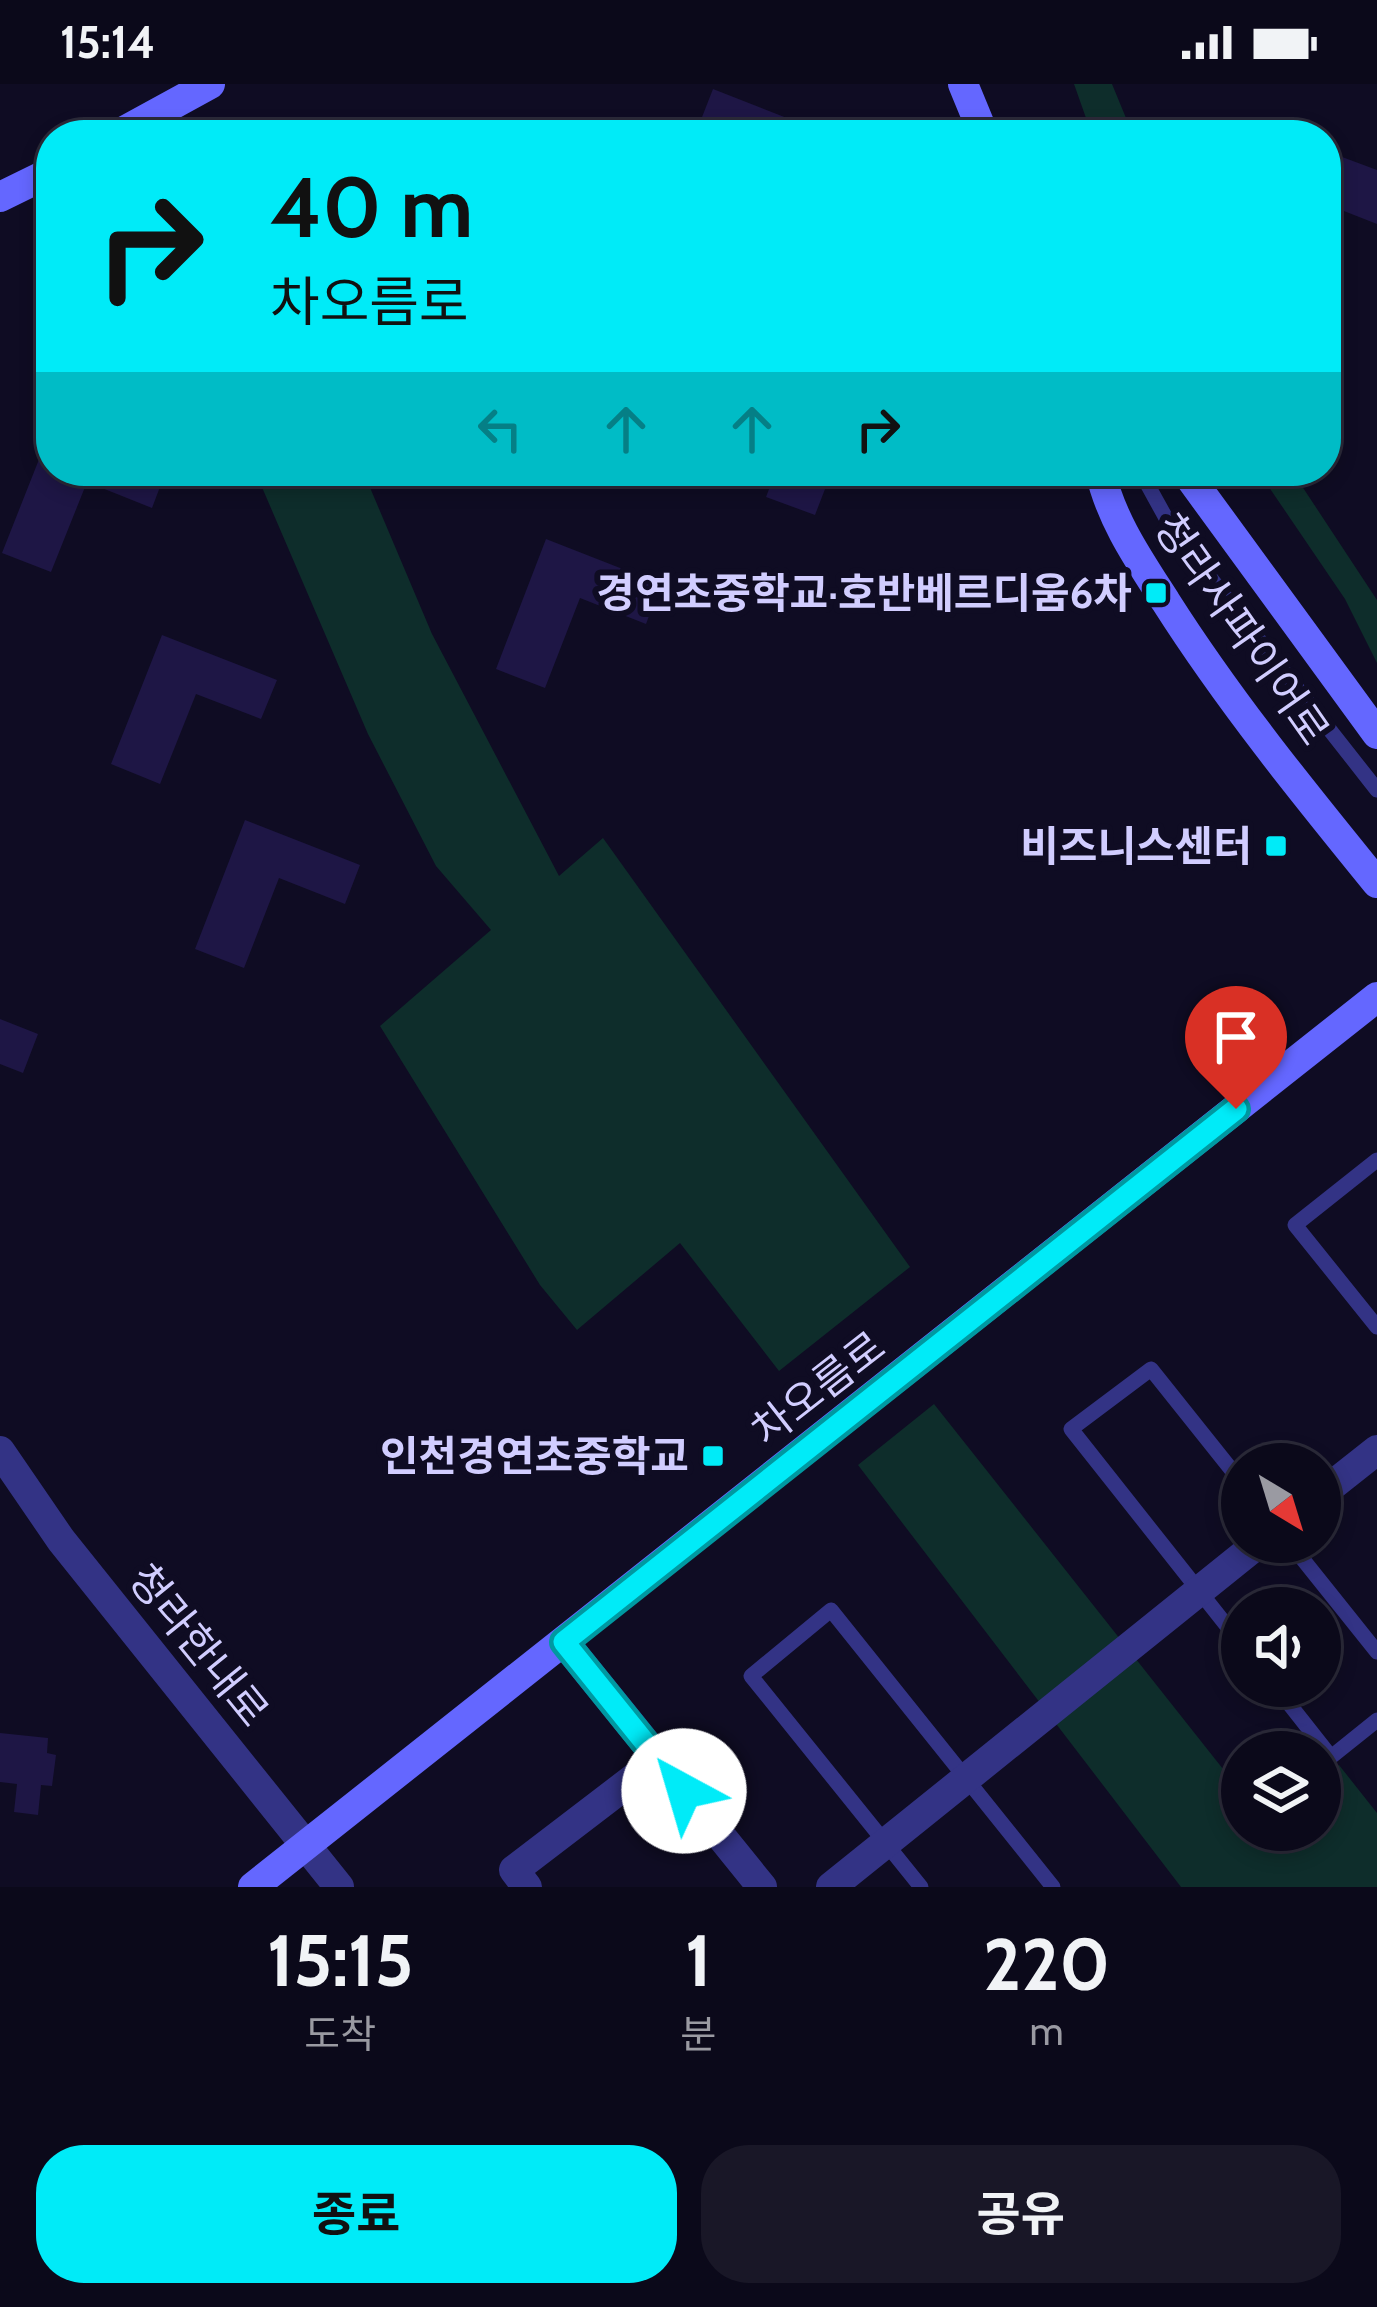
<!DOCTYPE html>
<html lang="ko">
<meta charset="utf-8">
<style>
body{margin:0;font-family:Cabin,"Noto Sans KR",sans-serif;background:#191727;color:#f1f3f6;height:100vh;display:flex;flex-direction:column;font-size:45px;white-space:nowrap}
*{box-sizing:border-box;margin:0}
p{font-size:39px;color:#9a9aa2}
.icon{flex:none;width:66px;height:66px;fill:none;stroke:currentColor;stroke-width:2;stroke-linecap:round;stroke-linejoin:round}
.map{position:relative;height:1803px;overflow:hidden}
.panel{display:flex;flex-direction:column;background:#0b091a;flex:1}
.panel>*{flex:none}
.top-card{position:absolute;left:36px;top:36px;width:1305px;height:366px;border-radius:48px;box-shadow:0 6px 18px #0003,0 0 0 3px #2b2a39;background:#00ebf8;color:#111;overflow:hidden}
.needle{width:78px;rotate:142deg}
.controls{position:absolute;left:1221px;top:1359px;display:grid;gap:24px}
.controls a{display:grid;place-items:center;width:120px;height:120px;border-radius:50%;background:#0b091a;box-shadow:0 6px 18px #0003,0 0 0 3px #2b2a39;font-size:60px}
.pin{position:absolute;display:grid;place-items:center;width:102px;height:102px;color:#fff;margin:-123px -51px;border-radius:50% 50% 50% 0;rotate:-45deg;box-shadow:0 0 12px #0007}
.pin .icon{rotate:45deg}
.me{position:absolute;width:132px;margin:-66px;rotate:321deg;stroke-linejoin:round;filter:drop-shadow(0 0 9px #0008)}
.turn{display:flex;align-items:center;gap:42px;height:252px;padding:0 36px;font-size:54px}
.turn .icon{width:156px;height:156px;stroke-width:2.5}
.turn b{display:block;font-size:84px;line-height:102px}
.lanes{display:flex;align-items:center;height:114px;padding:0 36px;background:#0003;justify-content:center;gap:60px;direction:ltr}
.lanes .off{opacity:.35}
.eta{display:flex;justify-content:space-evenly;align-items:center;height:204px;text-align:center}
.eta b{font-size:72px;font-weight:700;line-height:84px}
.button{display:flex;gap:24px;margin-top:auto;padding:24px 36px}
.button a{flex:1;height:138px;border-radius:48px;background:#00ebf8;color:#111;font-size:48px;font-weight:700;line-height:138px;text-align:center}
.button a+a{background:#191727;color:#f1f3f6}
.status{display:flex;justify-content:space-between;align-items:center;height:84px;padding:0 60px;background:#0b091a;direction:ltr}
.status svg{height:33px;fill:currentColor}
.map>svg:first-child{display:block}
.green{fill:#0e2d2b}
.building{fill:#1e1645}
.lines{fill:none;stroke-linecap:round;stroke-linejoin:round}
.lane{stroke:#333385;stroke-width:15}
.street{stroke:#333385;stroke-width:30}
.secondary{stroke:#6467ff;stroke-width:30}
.route-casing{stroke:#0099a1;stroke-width:30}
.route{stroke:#00ebf8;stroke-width:21}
.poi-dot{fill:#00ebf8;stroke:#0f0c23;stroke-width:4.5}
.labels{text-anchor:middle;stroke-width:12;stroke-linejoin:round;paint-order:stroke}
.poi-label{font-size:42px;font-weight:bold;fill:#d1cdff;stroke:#0f0c23;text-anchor:end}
.street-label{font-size:42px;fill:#d1cdff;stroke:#0f0c23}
</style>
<div class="status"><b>15:14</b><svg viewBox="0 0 49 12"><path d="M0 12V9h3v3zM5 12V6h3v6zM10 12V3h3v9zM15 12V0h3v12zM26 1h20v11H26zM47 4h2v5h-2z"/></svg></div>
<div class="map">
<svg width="1377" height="1803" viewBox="0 0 1377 1803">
<rect width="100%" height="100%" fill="#0f0c23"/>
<!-- green -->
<path class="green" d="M 1074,0 L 1112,0 L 1133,51 L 1092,51 Z
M 255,387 L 363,387 L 432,550 L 559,792 L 603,754 L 910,1183 L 779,1287 L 680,1159 L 577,1246 L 540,1201 L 380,942 L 491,846 L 436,782 L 368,650 Z
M 1258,387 L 1292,387 L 1377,516 L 1377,579 L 1345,515 Z
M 934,1320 L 1242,1709 L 1242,1746 L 1320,1746 L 1320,1696 L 1339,1681 L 1377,1729 L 1377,1803 L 1181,1803 L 858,1381 Z"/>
<!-- building -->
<path class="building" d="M 713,5 L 830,51 L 695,51 Z
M 1326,67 L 1377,86 L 1377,140 L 1326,120 Z
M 51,345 L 51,387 L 166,387 L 152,424 L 87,398 L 51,488 L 2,469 Z
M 776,387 L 832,387 L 815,431 L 766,413 Z
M 546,455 L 661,500 L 646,540 L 580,514 L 545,604 L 496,585 Z
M 162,551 L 277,596 L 261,635 L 196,610 L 160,700 L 111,680 Z
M 245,736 L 360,781 L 345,820 L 279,794 L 244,884 L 195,865 Z
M 0,935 L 38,950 L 23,989 L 0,980 Z
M 0,1649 L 48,1654 L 47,1669 L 56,1671 L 52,1702 L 41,1701 L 38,1731 L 14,1728 L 17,1700 L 0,1698 Z"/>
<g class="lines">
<!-- lane -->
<path class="lane" d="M 1140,387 L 1172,445 L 1377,706
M 1377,1076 L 1295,1141 L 1377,1243
M 1242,1399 L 1151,1285 L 1071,1345 L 1242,1561
M 1289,1458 L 1377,1568
M 1275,1602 L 1331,1673 L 1377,1636
M 921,1803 L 751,1592 L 831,1526 L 1053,1803"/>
<!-- street -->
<path class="street" d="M 0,1367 L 61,1456 L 339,1803
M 1320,1411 L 1377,1366
M 564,1558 L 762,1803
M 527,1803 L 514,1786 L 658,1676
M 831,1803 L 1260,1458"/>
<!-- secondary -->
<path class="secondary" d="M 963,0 L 984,51
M 117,51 L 210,0
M 0,113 L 51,88
M 1100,387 C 1111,436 1139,476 1166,518 C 1229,617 1303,708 1377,799
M 1185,387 L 1377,650
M 253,1803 L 1377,913"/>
</g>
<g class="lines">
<!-- route casing -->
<g class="route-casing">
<path id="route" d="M 684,1707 L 564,1558 L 1236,1025"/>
</g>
<!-- route -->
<use href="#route" class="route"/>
</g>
<!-- markers -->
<g class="poi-dot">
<rect x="1144" y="497" width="24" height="24" rx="6"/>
<rect x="1264" y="750" width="24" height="24" rx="6"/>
<rect x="701" y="1360" width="24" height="24" rx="6"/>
</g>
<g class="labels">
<!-- poi labels -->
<g class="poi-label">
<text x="1132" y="524">경연초중학교·호반베르디움6차</text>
<text x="1252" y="777">비즈니스센터</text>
<text x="689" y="1387">인천경연초중학교</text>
</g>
<!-- street labels -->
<g class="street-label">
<text transform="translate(1242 545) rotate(55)" y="15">청라사파이어로</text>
<text transform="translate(818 1304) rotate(-38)" y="15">차오름로</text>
<text transform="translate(199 1561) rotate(51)" y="15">청라한내로</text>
</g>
</g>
</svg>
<div class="controls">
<a><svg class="needle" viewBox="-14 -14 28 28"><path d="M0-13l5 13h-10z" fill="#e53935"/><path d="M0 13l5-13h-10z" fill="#9a9aa2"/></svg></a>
<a><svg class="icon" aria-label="sound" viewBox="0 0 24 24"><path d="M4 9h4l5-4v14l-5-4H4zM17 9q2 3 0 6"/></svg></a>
<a><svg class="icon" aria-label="layers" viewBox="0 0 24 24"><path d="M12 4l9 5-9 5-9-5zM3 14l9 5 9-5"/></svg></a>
</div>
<div class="pin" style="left:1236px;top:1025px;background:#d93025"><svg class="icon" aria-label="arrive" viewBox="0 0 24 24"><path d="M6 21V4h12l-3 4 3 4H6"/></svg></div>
<svg class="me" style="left:684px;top:1707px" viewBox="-20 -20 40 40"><circle r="19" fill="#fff"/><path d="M0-13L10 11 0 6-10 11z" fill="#00ebf8"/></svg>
<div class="top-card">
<div class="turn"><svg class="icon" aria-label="right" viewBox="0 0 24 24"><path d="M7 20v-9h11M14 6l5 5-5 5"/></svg><div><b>40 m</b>차오름로</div></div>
<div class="lanes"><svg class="icon off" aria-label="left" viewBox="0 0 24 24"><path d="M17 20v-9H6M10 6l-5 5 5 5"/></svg><svg class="icon off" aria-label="ahead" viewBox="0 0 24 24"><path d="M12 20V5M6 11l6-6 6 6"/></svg><svg class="icon off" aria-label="ahead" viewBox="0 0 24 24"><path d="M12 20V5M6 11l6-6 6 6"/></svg><svg class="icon" aria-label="right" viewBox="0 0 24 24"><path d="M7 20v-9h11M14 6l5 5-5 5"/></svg></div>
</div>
</div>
<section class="panel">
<div class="eta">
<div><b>15:15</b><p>도착</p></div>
<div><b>1</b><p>분</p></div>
<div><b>220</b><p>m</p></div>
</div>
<div class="button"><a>종료</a><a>공유</a></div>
</section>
